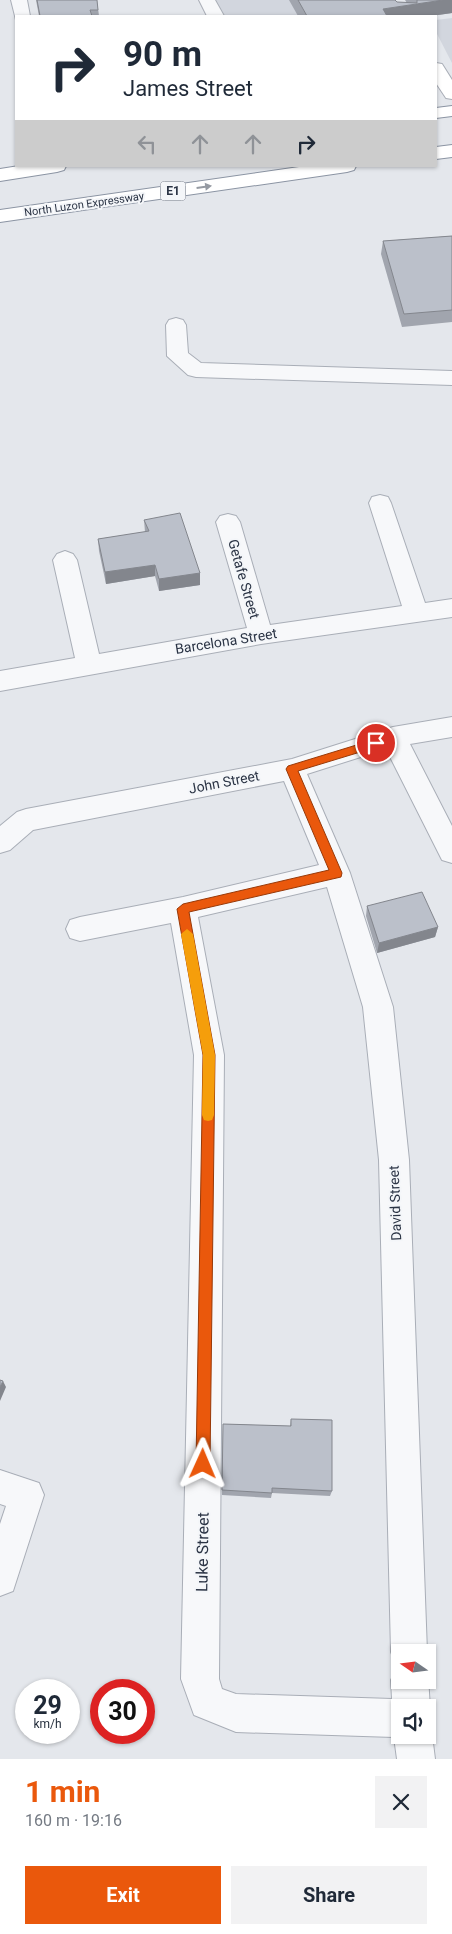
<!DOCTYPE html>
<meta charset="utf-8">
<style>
body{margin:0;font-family:Roboto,sans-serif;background:#f2f2f3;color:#1f2937;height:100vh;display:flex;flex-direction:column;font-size:19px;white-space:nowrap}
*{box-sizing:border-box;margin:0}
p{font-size:16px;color:#747a83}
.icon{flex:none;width:28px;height:28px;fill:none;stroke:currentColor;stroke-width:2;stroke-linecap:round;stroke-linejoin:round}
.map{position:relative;height:1759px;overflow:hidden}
.side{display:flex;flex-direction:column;background:#fff;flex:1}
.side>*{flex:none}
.guide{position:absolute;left:15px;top:15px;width:422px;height:152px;border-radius:0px;box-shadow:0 1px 4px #0004;background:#fff;color:#1f2937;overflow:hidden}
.needle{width:32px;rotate:284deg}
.buttons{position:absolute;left:391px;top:1644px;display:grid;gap:10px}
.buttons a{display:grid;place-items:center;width:45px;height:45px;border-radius:0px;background:#fff;box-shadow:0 1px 4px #0004;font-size:25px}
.speed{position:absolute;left:15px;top:1679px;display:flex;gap:10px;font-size:25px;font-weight:700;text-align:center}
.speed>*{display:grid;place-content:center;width:65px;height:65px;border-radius:50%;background:#fff;box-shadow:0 1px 4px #0004;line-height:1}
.speed small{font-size:12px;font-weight:400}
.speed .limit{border:8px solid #d22;background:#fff;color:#111}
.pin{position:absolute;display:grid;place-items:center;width:42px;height:42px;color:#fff;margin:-21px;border:2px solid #fff;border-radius:50%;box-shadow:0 1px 5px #0007}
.me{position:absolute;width:55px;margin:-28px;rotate:1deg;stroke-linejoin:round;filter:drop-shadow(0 0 4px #0008)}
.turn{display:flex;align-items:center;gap:18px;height:105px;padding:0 25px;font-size:22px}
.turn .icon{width:65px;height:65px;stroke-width:2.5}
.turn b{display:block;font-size:35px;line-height:42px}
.lanes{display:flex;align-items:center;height:48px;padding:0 25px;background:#0003;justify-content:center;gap:25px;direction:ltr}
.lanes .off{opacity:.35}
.round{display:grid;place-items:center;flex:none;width:52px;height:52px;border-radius:0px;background:#f2f2f3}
.summary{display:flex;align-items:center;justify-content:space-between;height:85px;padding:0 25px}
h1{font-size:30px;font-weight:700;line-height:38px;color:#ea580c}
.button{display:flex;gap:10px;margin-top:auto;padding:10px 25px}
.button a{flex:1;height:58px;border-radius:0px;background:#ea580c;color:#fff;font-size:20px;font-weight:700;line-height:58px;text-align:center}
.button a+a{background:#f2f2f3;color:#1f2937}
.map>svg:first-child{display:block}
.built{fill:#d2d6de}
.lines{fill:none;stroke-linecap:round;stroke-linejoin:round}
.minor-casing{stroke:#a9aeb7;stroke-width:2}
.secondary-casing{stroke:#a9aeb7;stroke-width:2}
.motorway-casing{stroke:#8b94a3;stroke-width:2}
.minor{fill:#f7f8fa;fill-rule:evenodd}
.secondary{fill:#fff;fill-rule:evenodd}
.motorway{fill:#fff;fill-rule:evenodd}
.wall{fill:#a1a5ae}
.shaded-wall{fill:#83868d}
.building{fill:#bbc0ca;stroke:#83868d}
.oneway{fill:#959aa2}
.route{fill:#ea580c;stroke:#983908}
.slow{fill:#f59e0b}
.labels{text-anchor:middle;stroke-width:4;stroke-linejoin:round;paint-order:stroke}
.far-street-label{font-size:11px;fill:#2b3445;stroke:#f4f6f9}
.shield{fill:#f4f6f9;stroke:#676e7b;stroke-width:1}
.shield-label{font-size:12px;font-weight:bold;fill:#2b3445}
.street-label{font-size:14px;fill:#2b3445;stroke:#f4f6f9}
.near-street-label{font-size:16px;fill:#2b3445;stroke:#f4f6f9}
</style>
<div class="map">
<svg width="452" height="1759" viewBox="0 0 452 1759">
<rect width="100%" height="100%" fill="#e4e7ec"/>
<!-- built -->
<path class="built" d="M 213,0 L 386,0 L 395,16 L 219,16 Z
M 452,18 L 452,63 L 436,32 L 436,20 Z"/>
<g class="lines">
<!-- minor casing -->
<g class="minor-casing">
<path id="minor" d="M 11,0 L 27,0 L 30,16 L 16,16 L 16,20 Z
M 199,0 L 215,0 L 224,16 L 207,16 Z
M 176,318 L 183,320 L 186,325 L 188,353 L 201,363 L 452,371 L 452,385 L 196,377 L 188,375 L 167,356 L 166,325 L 169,320 Z
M 380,495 L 388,497 L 391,503 L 425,603 L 452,599 L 452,617 L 261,644 L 0,691 L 0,671 L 75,658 L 53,560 L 57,554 L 65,551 L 73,554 L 77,560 L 99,654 L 247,628 L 216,522 L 220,516 L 228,514 L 236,516 L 240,522 L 270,625 L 402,606 L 369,503 L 372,497 Z
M 452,717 L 452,737 L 410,744 L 452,826 L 452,863 L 442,860 L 386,749 L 307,774 L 350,873 L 393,1007 L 409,1160 L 427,1652 L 400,1652 L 400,1680 L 428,1680 L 428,1677 L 430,1708 L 428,1713 L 428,1708 L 400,1708 L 400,1735 L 428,1735 L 428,1724 L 432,1735 L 435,1759 L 397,1759 L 394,1737 L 236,1732 L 194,1715 L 181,1679 L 194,1055 L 171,923 L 80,941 L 70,938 L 66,929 L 70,920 L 80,917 L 183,897 L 319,865 L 284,781 L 33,830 L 10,850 L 0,853 L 0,826 L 17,812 L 26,809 L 292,759 L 393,727 ZM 327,887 L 363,1007 L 379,1160 L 391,1652 L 396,1665 L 399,1666 L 391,1680 L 392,1699 L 236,1694 L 222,1689 L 219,1679 L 224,1055 L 198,917 Z
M 0,1470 L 39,1483 L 44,1495 L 13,1591 L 0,1596 L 0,1524 L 6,1506 L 0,1504 Z"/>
</g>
<!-- secondary casing -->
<g class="secondary-casing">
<path id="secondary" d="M 436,63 L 442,64 L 452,80 L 452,99 L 446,98 L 436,83 Z"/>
</g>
<!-- motorway casing -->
<g class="motorway-casing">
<path id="motorway" d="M 452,106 L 452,116 L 436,118 L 436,108 Z
M 452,145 L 452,157 L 436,159 L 436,147 Z
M 19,166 L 66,166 L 64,170 L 57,172 L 0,181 L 0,169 Z
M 306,166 L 356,166 L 354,170 L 347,172 L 0,222 L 0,210 Z"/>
</g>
<!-- minor -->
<use href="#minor" class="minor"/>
<!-- secondary -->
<use href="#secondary" class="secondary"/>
<!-- motorway -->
<use href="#motorway" class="motorway"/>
</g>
<!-- wall -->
<path class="wall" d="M 36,0 L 97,0 L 99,16 L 39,16 Z
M 289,0 L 395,0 L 397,2 L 407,3 L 405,0 L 452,0 L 452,13 L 431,16 L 298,16 Z
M 452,236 L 452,322 L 402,327 L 381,254 L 383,241 Z
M 144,520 L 200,573 L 200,585 L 159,591 L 155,576 L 106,584 L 99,551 L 98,539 L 145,532 Z
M 367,906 L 438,927 L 435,937 L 377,953 L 366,916 Z
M 291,1419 L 332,1491 L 330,1496 L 272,1493 L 271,1498 L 222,1495 L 223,1424 L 290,1426 Z"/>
<!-- shaded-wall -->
<path class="shaded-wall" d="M 443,0 L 452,0 L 452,13 L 431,16 L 383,16 L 383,9 Z
M 155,565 L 155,576 L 106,584 L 105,572 Z
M 200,573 L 200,585 L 159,591 L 159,579 Z
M 438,927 L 435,937 L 377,953 L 379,943 Z
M 3,1381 L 6,1387 L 0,1401 L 0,1387 Z"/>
<!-- building -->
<path class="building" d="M 37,0 L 97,0 L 98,10 L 90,10 L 92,16 L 40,16 Z
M 298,0 L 395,0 L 397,2 L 417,3 L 417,0 L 443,0 L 383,9 L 387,16 L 307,16 Z
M 452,236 L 452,310 L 404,314 L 383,241 Z
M 180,513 L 200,573 L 159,579 L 155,565 L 105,572 L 98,539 L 149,531 L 144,520 Z
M 422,892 L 438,927 L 379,943 L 367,906 Z
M 0,1380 L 3,1381 L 0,1387 Z
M 291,1419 L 332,1420 L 332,1491 L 272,1488 L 272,1493 L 222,1490 L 223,1424 L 291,1426 Z"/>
<!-- one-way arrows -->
<defs><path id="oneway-solid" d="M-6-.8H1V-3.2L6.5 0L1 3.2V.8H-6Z" transform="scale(1.25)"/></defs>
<use class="oneway" href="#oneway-solid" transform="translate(204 187) rotate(-8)"/>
<!-- route -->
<path class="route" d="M 376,739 L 380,740 L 380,746 L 298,771 L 342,873 L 341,877 L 189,912 L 215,1055 L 210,1464 L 208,1469 L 203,1472 L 198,1469 L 196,1464 L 203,1055 L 177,909 L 183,904 L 329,870 L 286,769 L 288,766 Z"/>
<!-- slow -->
<path class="slow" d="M 187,929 L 193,934 L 215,1055 L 214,1115 L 212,1120 L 208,1121 L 204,1120 L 202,1115 L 203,1055 L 181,934 Z"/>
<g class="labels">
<!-- far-street labels -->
<g class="far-street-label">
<text transform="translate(84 204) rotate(-8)" y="4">North Luzon Expressway</text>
</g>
<!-- shield labels -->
<rect class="shield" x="160.5" y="181.5" width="25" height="19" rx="4"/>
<g class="shield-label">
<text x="173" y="195">E1</text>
</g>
<!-- street labels -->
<g class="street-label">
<text transform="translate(244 579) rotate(74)" y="5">Getafe Street</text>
<text transform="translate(226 641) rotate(-9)" y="5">Barcelona Street</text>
<text transform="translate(224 782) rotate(-11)" y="5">John Street</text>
<text transform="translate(395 1203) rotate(-92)" y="5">David Street</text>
</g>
<!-- near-street labels -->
<g class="near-street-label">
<text transform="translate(202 1552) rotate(-89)" y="6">Luke Street</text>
</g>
</g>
</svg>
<div class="buttons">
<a><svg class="needle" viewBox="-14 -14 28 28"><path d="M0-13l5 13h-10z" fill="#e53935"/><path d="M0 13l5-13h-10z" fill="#747a83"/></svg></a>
<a><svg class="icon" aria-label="sound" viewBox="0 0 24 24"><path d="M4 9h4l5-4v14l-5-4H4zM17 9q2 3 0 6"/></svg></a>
</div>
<div class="speed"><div>29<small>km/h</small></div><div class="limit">30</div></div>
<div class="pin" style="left:376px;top:743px;background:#d93025"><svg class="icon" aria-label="arrive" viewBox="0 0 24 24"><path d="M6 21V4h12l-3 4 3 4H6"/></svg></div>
<svg class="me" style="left:203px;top:1464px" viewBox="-20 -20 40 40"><path d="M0-17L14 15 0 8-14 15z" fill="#ea580c" stroke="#fff" stroke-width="4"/></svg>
<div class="guide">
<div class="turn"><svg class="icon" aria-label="right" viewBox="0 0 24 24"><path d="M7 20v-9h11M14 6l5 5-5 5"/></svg><div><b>90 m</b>James Street</div></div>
<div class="lanes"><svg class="icon off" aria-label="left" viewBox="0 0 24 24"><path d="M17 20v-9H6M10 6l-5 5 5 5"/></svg><svg class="icon off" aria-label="ahead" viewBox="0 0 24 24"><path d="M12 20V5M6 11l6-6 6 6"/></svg><svg class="icon off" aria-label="ahead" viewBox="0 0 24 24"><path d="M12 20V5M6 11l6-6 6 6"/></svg><svg class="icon" aria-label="right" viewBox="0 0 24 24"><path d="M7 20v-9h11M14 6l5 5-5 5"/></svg></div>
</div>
</div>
<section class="side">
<div class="summary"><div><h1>1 min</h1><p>160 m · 19:16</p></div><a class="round"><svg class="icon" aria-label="close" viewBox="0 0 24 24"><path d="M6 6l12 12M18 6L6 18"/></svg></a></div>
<div class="button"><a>Exit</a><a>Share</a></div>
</section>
